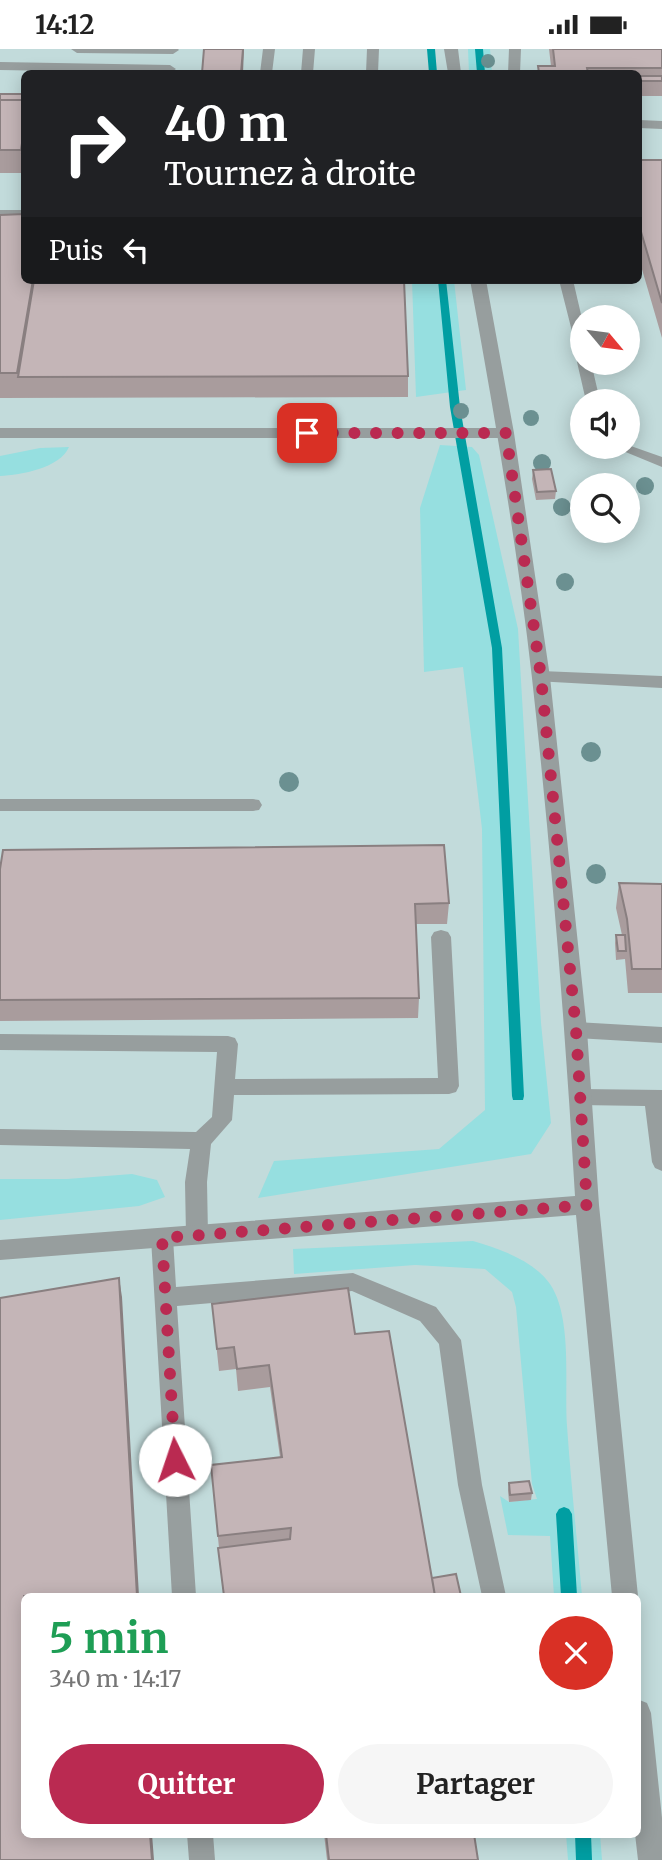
<!DOCTYPE html>
<html lang="fr">
<meta charset="utf-8">
<style>
body{margin:0;font-family:Merriweather,serif;background:#f6f6f6;color:#222;height:100vh;display:flex;flex-direction:column;font-size:26px;white-space:nowrap}
*{box-sizing:border-box;margin:0}
p{font-size:23px;color:#767676}
.icon{flex:none;width:38px;height:38px;fill:none;stroke:currentColor;stroke-width:2;stroke-linecap:round;stroke-linejoin:round}
.map{position:relative;flex:1;overflow:hidden}
.side{position:absolute;left:21px;top:1544px;width:620px;height:245px;display:flex;flex-direction:column;background:#fff;border-radius:10px;box-shadow:0 4px 18px #0003}
.side>*{flex:none}
.hud{position:absolute;left:21px;top:21px;width:621px;height:214px;border-radius:10px;box-shadow:0 4px 18px #0003;background:#202124;color:#fff;overflow:hidden}
.needle{width:46px;rotate:119deg}
.controls{position:absolute;left:570px;top:256px;display:grid;gap:14px}
.controls a{display:grid;place-items:center;width:70px;height:70px;border-radius:50%;background:#fff;box-shadow:0 4px 18px #0003;font-size:35px}
.pin{position:absolute;display:grid;place-items:center;width:60px;height:60px;color:#fff;margin:-30px;border-radius:14px;box-shadow:0 4px 10px #0006}
.me{position:absolute;width:77px;margin:-38px;rotate:356deg;stroke-linejoin:round;filter:drop-shadow(0 0 5px #0008)}
.turn{display:flex;align-items:center;gap:24px;height:147px;padding:0 28px;font-size:32px}
.turn .icon{width:91px;height:91px;stroke-width:2.5}
.turn b{display:block;font-size:49px;line-height:60px}
.then{display:flex;align-items:center;height:66px;padding:0 28px;background:#0003;gap:14px;font-size:26px}
.round{display:grid;place-items:center;flex:none;width:74px;height:74px;border-radius:37px;background:#f6f6f6}
.overview{display:flex;align-items:center;justify-content:space-between;height:119px;padding:0 28px}
h1{font-size:42px;font-weight:700;line-height:52px;color:#1e9e55}
.button{display:flex;gap:14px;margin-top:auto;padding:14px 28px}
.button a{flex:1;height:80px;border-radius:42px;background:#ba2a51;color:#fff;font-size:28px;font-weight:700;line-height:80px;text-align:center}
.button a+a{background:#f6f6f6;color:#222}
.status{display:flex;justify-content:space-between;align-items:center;height:49px;padding:0 35px;background:#fff;direction:ltr}
.status svg{height:19px;fill:currentColor}
.map>svg:first-child{display:block}
.built{fill:#c2dbdb;fill-rule:evenodd}
.green{fill:#96dfe0}
.lines{fill:none;stroke-linecap:round;stroke-linejoin:round}
.stream{fill:#019ea2;fill-rule:evenodd}
.lane{fill:#979e9e;fill-rule:evenodd}
.street{fill:#979e9e;fill-rule:evenodd}
.tree{fill:#6b9091}
.wall{fill:#a99c9d}
.shaded-wall{fill:#897f80}
.building{fill:#c4b5b7;stroke:#897f80;stroke-width:2}
.route{stroke:#ba2a51;stroke-width:12;stroke-dasharray:0 21.6}
</style>
<div class="status"><b>14:12</b><svg viewBox="0 0 49 12"><path d="M0 12V9h3v3zM5 12V6h3v6zM10 12V3h3v9zM15 12V0h3v12zM26 1h20v11H26zM47 4h2v5h-2z"/></svg></div>
<div class="map">
<svg width="662" height="1811" viewBox="0 0 662 1811">
<rect width="100%" height="100%" fill="#d6e5e6"/>
<!-- built -->
<path class="built" d="M 0,0 L 662,0 L 662,1811 L 0,1811 ZM 24,24 L 639,24 L 639,231 L 24,231 ZM 583,268 L 628,268 L 628,313 L 583,313 ZM 583,352 L 628,352 L 628,397 L 583,397 ZM 583,436 L 628,436 L 628,481 L 583,481 ZM 24,1547 L 637,1547 L 637,1785 L 24,1785 Z"/>
<!-- green -->
<path class="green" d="M 468,0 L 490,0 L 492,24 L 469,24 Z
M 412,231 L 454,231 L 466,341 L 416,348 Z
M 440,396 L 472,398 L 479,406 L 518,580 L 541,974 L 551,1074 L 531,1105 L 258,1149 L 274,1112 L 439,1100 L 485,1061 L 482,780 L 463,618 L 424,623 L 420,459 Z
M 69,398 C 60,419 21,426 0,427 L 0,407 L 40,399 Z
M 132,1125 L 157,1131 L 165,1148 L 139,1157 L 0,1171 L 0,1130 L 67,1130 Z
M 473,1192 C 500,1200 533,1211 550,1235 C 573,1269 564,1337 567,1377 C 571,1434 577,1490 582,1547 L 554,1547 L 550,1487 L 508,1486 L 500,1447 L 509,1453 L 537,1450 L 532,1435 L 516,1258 L 512,1243 L 485,1220 L 415,1216 L 294,1225 L 293,1200 Z
M 566,1785 L 600,1785 L 602,1811 L 568,1811 Z"/>
<g class="lines">
<!-- stream -->
<path class="stream" d="M 427,0 L 435,0 L 437,24 L 429,24 Z
M 475,0 L 483,0 L 485,24 L 477,24 Z
M 438,231 L 446,231 L 460,358 L 502,599 L 524,1047 L 523,1051 L 513,1051 L 512,1047 L 492,599 L 450,358 Z
M 564,1458 L 569,1460 L 572,1465 L 577,1547 L 561,1547 L 556,1465 L 559,1460 Z
M 575,1785 L 591,1785 L 592,1811 L 576,1811 Z"/>
<!-- lane -->
<path class="lane" d="M 71,0 L 178,0 L 179,1 L 173,5 L 77,4 Z
M 263,0 L 275,0 L 272,24 L 260,24 Z
M 303,0 L 315,0 L 313,24 L 301,24 Z
M 367,0 L 379,0 L 378,24 L 366,24 Z
M 509,0 L 521,0 L 520,24 L 508,24 Z
M 0,13 L 170,16 L 176,20 L 170,24 L 0,21 Z
M 639,71 L 662,72 L 662,80 L 639,79 Z
M 0,161 L 24,161 L 24,169 L 0,169 Z
M 559,231 L 573,231 L 583,274 L 583,313 L 591,313 L 600,352 L 586,352 L 577,313 L 579,310 Z
M 0,379 L 506,379 L 514,384 L 506,389 L 0,389 Z
M 628,396 L 662,408 L 662,418 L 611,397 Z
M 541,622 L 662,627 L 662,639 L 535,632 L 532,628 L 535,624 Z
M 0,750 L 253,750 L 259,751 L 262,756 L 259,761 L 253,762 L 0,762 Z
M 441,881 L 448,883 L 451,888 L 459,1037 L 456,1043 L 449,1045 L 234,1046 L 232,1071 L 211,1095 L 207,1133 L 208,1186 L 205,1192 L 197,1195 L 189,1192 L 186,1186 L 185,1133 L 190,1100 L 0,1096 L 0,1080 L 196,1083 L 212,1068 L 217,1003 L 0,1001 L 0,985 L 228,987 L 235,989 L 238,995 L 235,1030 L 438,1029 L 431,888 L 434,883 Z
M 576,973 L 662,978 L 662,994 L 576,989 L 569,986 L 566,981 L 569,976 Z
M 580,1040 L 662,1041 L 662,1122 L 655,1119 L 652,1113 L 645,1057 L 580,1056 L 573,1054 L 570,1048 L 573,1042 Z
M 162,1180 L 170,1183 L 173,1189 L 176,1238 L 353,1224 L 436,1258 L 461,1291 L 482,1436 L 506,1547 L 482,1547 L 458,1436 L 439,1295 L 420,1272 L 352,1242 L 177,1257 L 196,1547 L 172,1547 L 151,1189 L 154,1183 Z
M 187,1785 L 213,1785 L 215,1811 L 189,1811 Z"/>
<!-- street -->
<path class="street" d="M 444,0 L 458,0 L 461,24 L 448,24 Z
M 470,231 L 486,231 L 514,384 L 550,628 L 587,981 L 599,1156 L 638,1547 L 637,1550 L 637,1547 L 612,1547 L 576,1166 L 0,1211 L 0,1191 L 575,1147 C 565,974 551,801 532,629 C 517,496 494,363 470,231 Z
M 637,1650 L 647,1654 L 651,1664 L 662,1769 L 662,1811 L 638,1811 L 635,1785 Z"/>
</g>
<!-- trees -->
<g class="tree">
<circle cx="488" cy="12" r="7"/>
<circle cx="461" cy="362" r="8"/>
<circle cx="531" cy="369" r="8"/>
<circle cx="542" cy="414" r="9"/>
<circle cx="645" cy="437" r="9"/>
<circle cx="562" cy="458" r="9"/>
<circle cx="565" cy="533" r="9"/>
<circle cx="591" cy="703" r="10"/>
<circle cx="289" cy="733" r="10"/>
<circle cx="596" cy="825" r="10"/>
</g>
<!-- wall -->
<path class="wall" d="M 549,0 L 662,0 L 662,47 L 639,47 L 639,24 L 538,24 L 538,17 L 551,17 Z
M 0,45 L 24,45 L 24,124 L 0,124 Z
M 639,111 L 662,111 L 662,289 L 639,210 Z
M 0,166 L 408,327 L 408,348 L 0,349 Z
M 533,421 L 556,442 L 555,450 L 536,451 L 532,430 Z
M 0,820 L 449,854 L 447,875 L 416,875 L 419,949 L 418,969 L 0,972 Z
M 619,834 L 662,835 L 662,944 L 628,944 L 625,910 L 616,911 L 615,894 L 616,886 L 622,886 L 616,859 Z
M 212,1255 L 355,1285 L 432,1529 L 461,1547 L 219,1499 L 211,1416 L 280,1408 L 270,1338 L 238,1342 L 236,1320 L 219,1322 Z
M 509,1434 L 532,1444 L 531,1451 L 509,1453 L 508,1441 Z
M 324,1785 L 474,1785 L 478,1811 L 327,1811 Z"/>
<!-- shaded-wall -->
<path class="shaded-wall" d="M 243,0 L 244,0 L 243,24 L 241,24 Z
M 119,1229 L 122,1248 L 139,1547 L 137,1547 Z
M 150,1785 L 152,1785 L 154,1811 L 152,1811 Z"/>
<!-- building -->
<path class="building" d="M 204,0 L 243,0 L 241,24 L 202,24 Z
M 553,0 L 662,0 L 662,19 L 587,19 L 588,24 L 539,24 L 538,17 L 555,17 Z
M 639,27 L 662,27 L 662,32 L 639,32 Z
M 0,45 L 24,45 L 24,51 L 0,51 Z
M 0,51 L 24,51 L 24,81 L 21,101 L 0,101 Z
M 24,87 L 24,104 L 22,104 Z
M 639,111 L 662,111 L 662,254 L 639,176 Z
M 24,165 L 24,231 L 33,231 L 17,324 L 0,324 L 0,166 Z
M 34,231 L 404,231 L 408,327 L 18,328 Z
M 551,420 L 556,442 L 537,443 L 533,421 Z
M 444,796 L 449,854 L 415,855 L 419,949 L 0,951 L 0,820 L 3,801 Z
M 619,834 L 662,835 L 662,920 L 632,920 L 627,870 Z
M 616,886 L 625,886 L 626,902 L 618,902 Z
M 119,1229 L 137,1547 L 24,1547 L 24,1785 L 150,1785 L 152,1811 L 0,1811 L 0,1249 Z
M 348,1239 L 355,1285 L 389,1282 L 435,1547 L 224,1547 L 218,1499 L 290,1490 L 291,1479 L 218,1487 L 211,1416 L 282,1408 L 269,1316 L 237,1320 L 234,1298 L 217,1300 L 212,1255 Z
M 529,1432 L 532,1444 L 510,1446 L 509,1434 Z
M 456,1525 L 461,1547 L 435,1547 L 432,1529 Z
M 326,1785 L 474,1785 L 478,1811 L 329,1811 Z"/>
<g class="lines">
<!-- route -->
<path class="route" d="M 175,1411 L 162,1189 L 587,1156 L 576,981 L 541,628 L 506,384 L 307,384"/>
</g>
</svg>
<div class="controls">
<a><svg class="needle" viewBox="-14 -14 28 28"><path d="M0-13l5 13h-10z" fill="#e53935"/><path d="M0 13l5-13h-10z" fill="#767676"/></svg></a>
<a><svg class="icon" aria-label="sound" viewBox="0 0 24 24"><path d="M4 9h4l5-4v14l-5-4H4zM17 9q2 3 0 6"/></svg></a>
<a><svg class="icon" aria-label="search" viewBox="0 0 24 24"><circle cx="10" cy="10" r="6"/><path d="M15 15l6 6"/></svg></a>
</div>
<div class="pin" style="left:307px;top:384px;background:#d93025"><svg class="icon" aria-label="arrive" viewBox="0 0 24 24"><path d="M6 21V4h12l-3 4 3 4H6"/></svg></div>
<svg class="me" style="left:175px;top:1411px" viewBox="-20 -20 40 40"><circle r="19" fill="#fff"/><path d="M0-13L10 11 0 6-10 11z" fill="#ba2a51"/></svg>
<div class="hud">
<div class="turn"><svg class="icon" aria-label="right" viewBox="0 0 24 24"><path d="M7 20v-9h11M14 6l5 5-5 5"/></svg><div><b>40 m</b>Tournez à droite</div></div>
<div class="then">Puis<svg class="icon" aria-label="left" viewBox="0 0 24 24"><path d="M17 20v-9H6M10 6l-5 5 5 5"/></svg></div>
</div>
<section class="side">
<div class="overview"><div><h1>5 min</h1><p>340 m · 14:17</p></div><a class="round" style="background:#d93025;color:#fff"><svg class="icon" aria-label="close" viewBox="0 0 24 24"><path d="M6 6l12 12M18 6L6 18"/></svg></a></div>
<div class="button"><a>Quitter</a><a>Partager</a></div>
</section>
</div>
